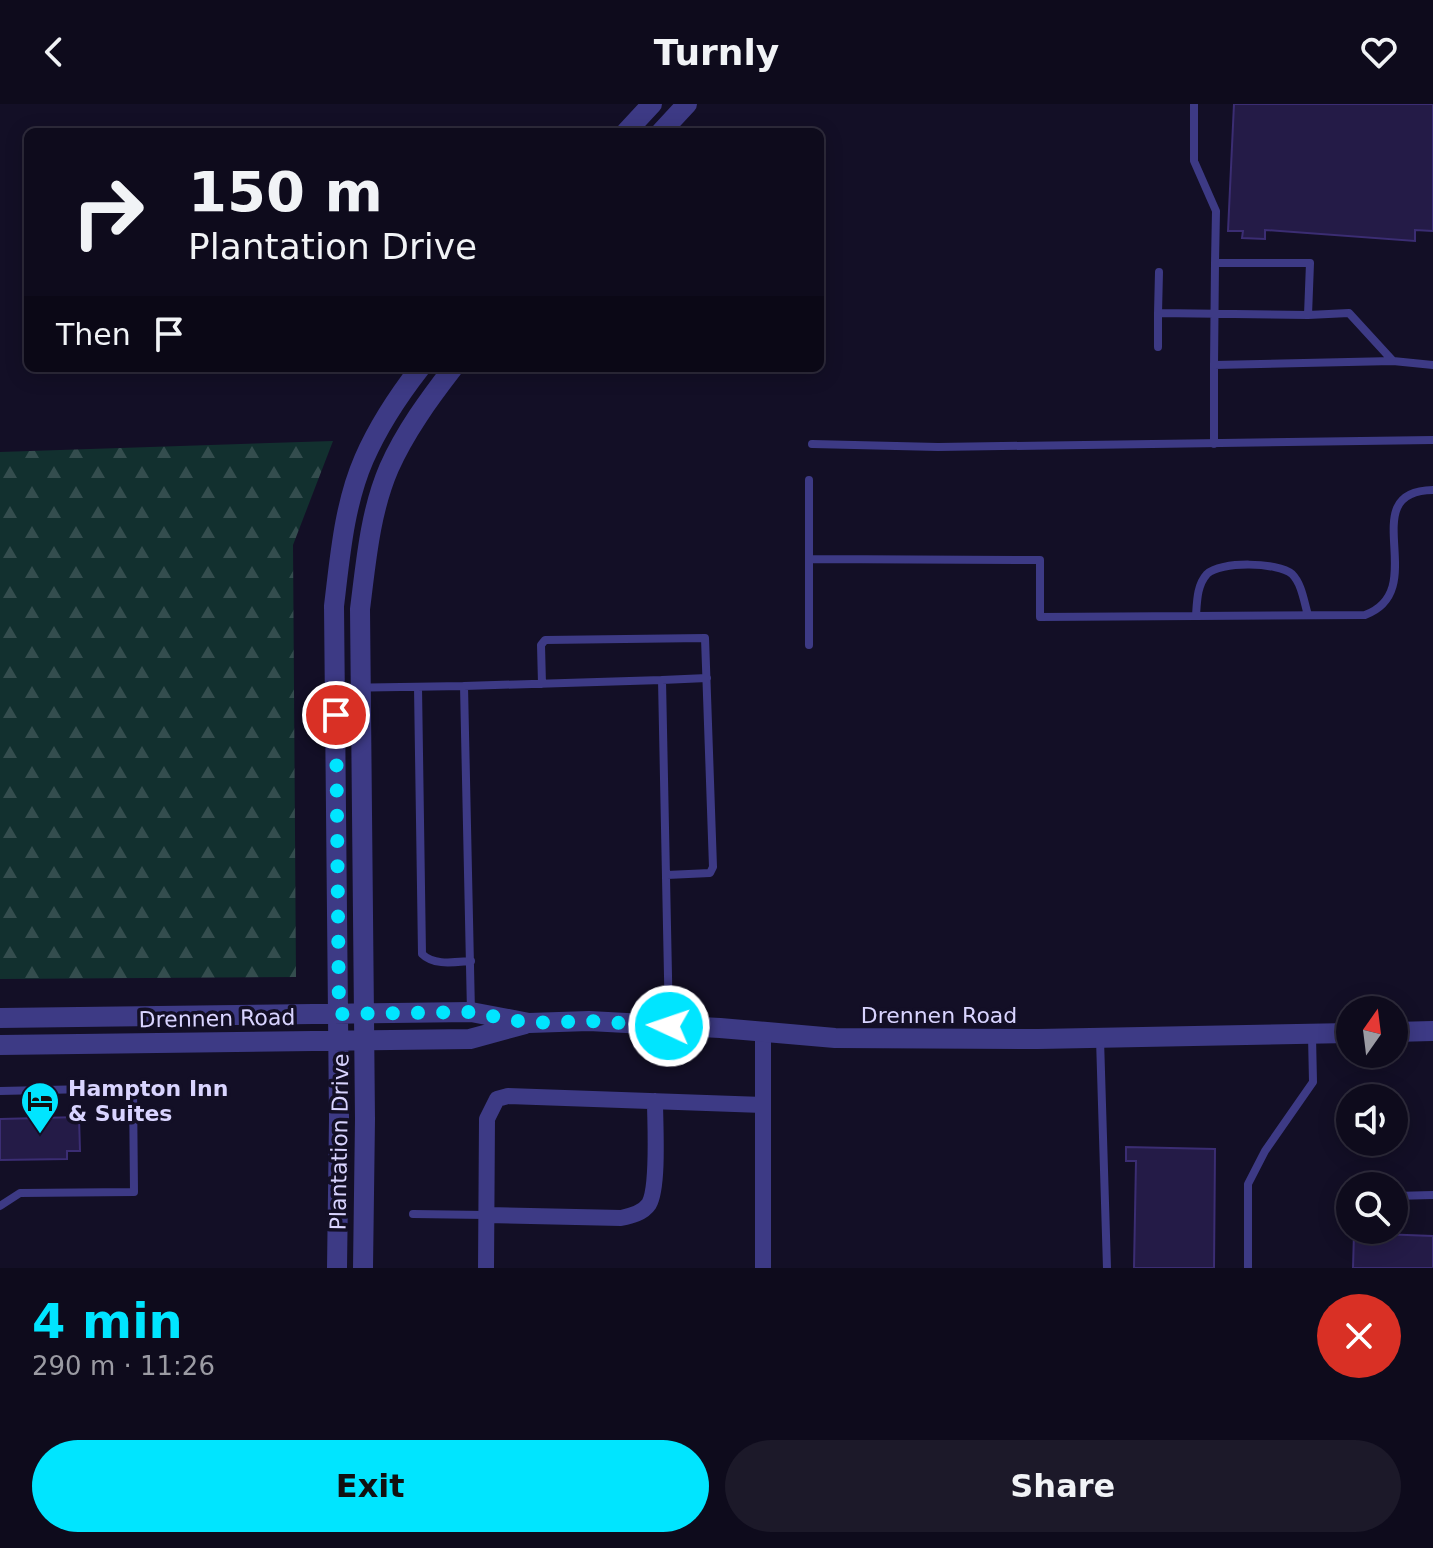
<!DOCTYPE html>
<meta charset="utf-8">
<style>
body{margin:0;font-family:"DejaVu Sans",sans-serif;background:#1c1929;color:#f1f3f6;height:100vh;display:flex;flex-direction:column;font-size:30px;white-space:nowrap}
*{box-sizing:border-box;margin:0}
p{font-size:26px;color:#9b9ba3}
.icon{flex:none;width:44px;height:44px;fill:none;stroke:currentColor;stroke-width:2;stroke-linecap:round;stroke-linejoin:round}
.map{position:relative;height:1164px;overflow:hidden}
.drawer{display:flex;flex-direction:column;background:#0e0b1c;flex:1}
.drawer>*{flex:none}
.hud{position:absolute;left:24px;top:24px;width:800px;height:244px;border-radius:12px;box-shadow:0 4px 20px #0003,0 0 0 2px #2e2b3b;background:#0e0b1c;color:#f1f3f6;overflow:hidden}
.needle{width:52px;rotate:14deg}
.tools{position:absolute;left:1336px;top:892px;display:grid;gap:16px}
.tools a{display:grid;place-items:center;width:72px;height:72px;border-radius:50%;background:#0e0b1c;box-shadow:0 4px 20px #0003,0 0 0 2px #2e2b3b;font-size:40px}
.pin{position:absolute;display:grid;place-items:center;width:68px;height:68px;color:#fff;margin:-34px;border:4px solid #fff;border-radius:50%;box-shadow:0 2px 8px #0007}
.me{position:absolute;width:88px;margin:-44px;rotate:273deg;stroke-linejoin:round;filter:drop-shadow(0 0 6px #0008)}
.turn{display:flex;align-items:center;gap:28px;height:168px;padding:0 32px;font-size:36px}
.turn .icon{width:104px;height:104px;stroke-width:2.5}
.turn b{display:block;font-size:56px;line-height:68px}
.then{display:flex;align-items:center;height:76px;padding:0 32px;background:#0003;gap:16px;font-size:30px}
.round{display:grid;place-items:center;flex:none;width:84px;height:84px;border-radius:42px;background:#1c1929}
.overview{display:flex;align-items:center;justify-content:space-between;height:136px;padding:0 32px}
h1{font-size:48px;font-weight:700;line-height:60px;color:#00e5ff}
.primary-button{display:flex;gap:16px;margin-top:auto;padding:16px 32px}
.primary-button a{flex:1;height:92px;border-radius:48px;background:#00e5ff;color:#111;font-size:32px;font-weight:700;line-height:92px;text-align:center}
.primary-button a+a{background:#1c1929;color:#f1f3f6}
header{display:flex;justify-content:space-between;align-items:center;height:104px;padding:0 32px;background:#0e0b1c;font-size:36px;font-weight:700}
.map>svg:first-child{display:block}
.forest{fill:url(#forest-firs)}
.building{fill:#241b47;stroke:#3b2d73;stroke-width:2}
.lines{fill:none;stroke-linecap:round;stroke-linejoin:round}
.service{stroke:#3d3a85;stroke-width:8}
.minor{stroke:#3d3a85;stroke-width:16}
.tertiary{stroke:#3d3a85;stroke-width:20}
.route{stroke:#00e5ff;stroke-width:14;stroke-dasharray:0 25.2}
.labels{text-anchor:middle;stroke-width:7;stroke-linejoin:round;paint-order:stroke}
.street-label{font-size:22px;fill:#d9d4ff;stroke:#130f26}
.poi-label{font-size:22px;font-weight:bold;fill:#d9d4ff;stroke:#130f26;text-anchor:start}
</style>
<header><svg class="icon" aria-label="back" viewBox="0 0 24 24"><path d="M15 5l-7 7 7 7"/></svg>Turnly<svg class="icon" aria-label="heart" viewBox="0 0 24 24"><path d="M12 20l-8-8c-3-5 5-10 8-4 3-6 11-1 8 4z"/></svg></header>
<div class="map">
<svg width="1433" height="1164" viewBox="0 0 1433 1164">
<defs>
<pattern id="forest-firs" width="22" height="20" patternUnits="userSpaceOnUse" patternTransform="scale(2)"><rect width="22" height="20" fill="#12302f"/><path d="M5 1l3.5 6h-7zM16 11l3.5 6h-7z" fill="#344d4e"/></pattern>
</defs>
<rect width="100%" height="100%" fill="#130f26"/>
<!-- forest -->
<path class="forest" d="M 333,337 L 293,441 L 296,873 L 0,875 L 0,348 Z"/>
<!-- building -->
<path class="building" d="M 1234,0 L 1433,0 L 1433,127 L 1415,126 L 1415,137 L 1265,126 L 1265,135 L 1242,134 L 1243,127 L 1228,127 Z
M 79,1013 L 80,1047 L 67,1047 L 67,1055 L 0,1056 L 0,1015 Z
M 1126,1043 L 1215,1045 L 1214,1164 L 1134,1164 L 1136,1057 L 1126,1057 Z
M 1354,1129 L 1433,1132 L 1433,1164 L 1353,1164 Z"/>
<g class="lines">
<!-- service -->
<path class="service" d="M 1159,168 L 1158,209 L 1308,211 L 1310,159 L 1215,159 L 1216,107 L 1194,57 L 1194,0
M 1308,211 L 1349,209 L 1393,257
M 1158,243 L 1158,209
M 1214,261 L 1215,159
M 812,340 L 938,343 L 1433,336
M 1214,340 L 1214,261 L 1393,257 L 1433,261
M 809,455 L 1040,456 L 1040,513 L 1365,511 C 1433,486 1352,387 1433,386
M 1196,512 C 1197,497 1197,481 1207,470 C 1220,457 1278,458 1292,470 C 1302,480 1304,498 1308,511
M 809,541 L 809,376
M 662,576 L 707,574
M 542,580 L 541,541 L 545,536 L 705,534 L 713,763 L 710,769 L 667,771
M 464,582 L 662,576 L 669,921
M 418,583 L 422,850 C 434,862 455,858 471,857
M 337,584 L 464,582 L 471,908
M 1100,935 L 1107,1164
M 0,987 L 133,984 L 134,1088 L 20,1089 L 0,1102
M 1394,1092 L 1433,1091
M 1348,1093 L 1350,1093
M 413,1110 L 486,1111
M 1248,1164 L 1248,1080 L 1265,1047 L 1313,978 L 1312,932"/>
<!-- minor -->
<path class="minor" d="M 486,1111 L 621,1114 C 631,1112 643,1109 649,1100 C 659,1083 655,1019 655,997
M 486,1164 L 487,1015 L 497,995 L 508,992 L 763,1001
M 763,1164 L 763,928"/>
<!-- tertiary -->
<path class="tertiary" d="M 626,28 L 652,0
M 661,28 L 687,0
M 0,914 L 471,908 L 529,919 L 589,917 L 720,924 L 835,934 L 1038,935 L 1350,929
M 1394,928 L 1433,927
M 0,941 L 470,935 L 525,920
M 337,1164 L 339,1014 L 334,502 C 340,453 344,401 364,355 C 378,323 399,291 420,264
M 363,1164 L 365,1015 L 360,505 C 366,458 370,408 389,364 C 405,328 429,295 453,264"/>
</g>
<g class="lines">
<!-- route -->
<path class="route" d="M 336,611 L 339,910 L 471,908 L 529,919 L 589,917 L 669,922"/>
</g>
<!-- icons -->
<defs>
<g id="hotel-pin" transform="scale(2)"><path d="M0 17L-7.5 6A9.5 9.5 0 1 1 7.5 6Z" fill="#00e5ff" stroke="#130f26"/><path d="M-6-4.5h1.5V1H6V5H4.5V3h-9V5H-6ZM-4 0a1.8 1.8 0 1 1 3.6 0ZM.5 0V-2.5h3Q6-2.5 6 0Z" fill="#111"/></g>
</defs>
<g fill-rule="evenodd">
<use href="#hotel-pin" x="40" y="997"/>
</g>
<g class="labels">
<!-- street labels -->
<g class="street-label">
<text x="939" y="919">Drennen Road</text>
<text transform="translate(217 914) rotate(-1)" y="8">Drennen Road</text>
<text transform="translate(339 1038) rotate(-89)" y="8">Plantation Drive</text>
</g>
<!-- poi labels -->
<g class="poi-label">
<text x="68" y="992">Hampton Inn<tspan x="68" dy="25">&amp; Suites</tspan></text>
</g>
</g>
</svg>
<div class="tools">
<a><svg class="needle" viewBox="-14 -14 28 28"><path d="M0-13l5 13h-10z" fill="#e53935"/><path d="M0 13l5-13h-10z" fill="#9b9ba3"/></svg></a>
<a><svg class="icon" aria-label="sound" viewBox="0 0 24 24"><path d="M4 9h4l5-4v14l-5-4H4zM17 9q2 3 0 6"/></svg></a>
<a><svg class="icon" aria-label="search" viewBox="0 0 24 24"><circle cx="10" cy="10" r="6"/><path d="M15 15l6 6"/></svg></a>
</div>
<div class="pin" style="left:336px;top:611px;background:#d93025"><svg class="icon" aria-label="arrive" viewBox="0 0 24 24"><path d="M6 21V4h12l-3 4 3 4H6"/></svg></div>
<svg class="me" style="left:669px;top:922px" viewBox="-20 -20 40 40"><circle r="17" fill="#00e5ff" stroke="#fff" stroke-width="3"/><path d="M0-11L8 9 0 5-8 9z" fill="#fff"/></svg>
<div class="hud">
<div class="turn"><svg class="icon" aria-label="right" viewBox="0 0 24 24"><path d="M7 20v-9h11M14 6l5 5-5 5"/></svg><div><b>150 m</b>Plantation Drive</div></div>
<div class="then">Then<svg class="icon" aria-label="arrive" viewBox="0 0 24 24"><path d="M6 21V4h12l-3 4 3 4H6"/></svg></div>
</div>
</div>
<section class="drawer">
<div class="overview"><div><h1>4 min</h1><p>290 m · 11:26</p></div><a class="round" style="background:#d93025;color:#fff"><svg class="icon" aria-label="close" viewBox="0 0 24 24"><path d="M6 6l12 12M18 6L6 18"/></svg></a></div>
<div class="primary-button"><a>Exit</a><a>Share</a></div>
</section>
